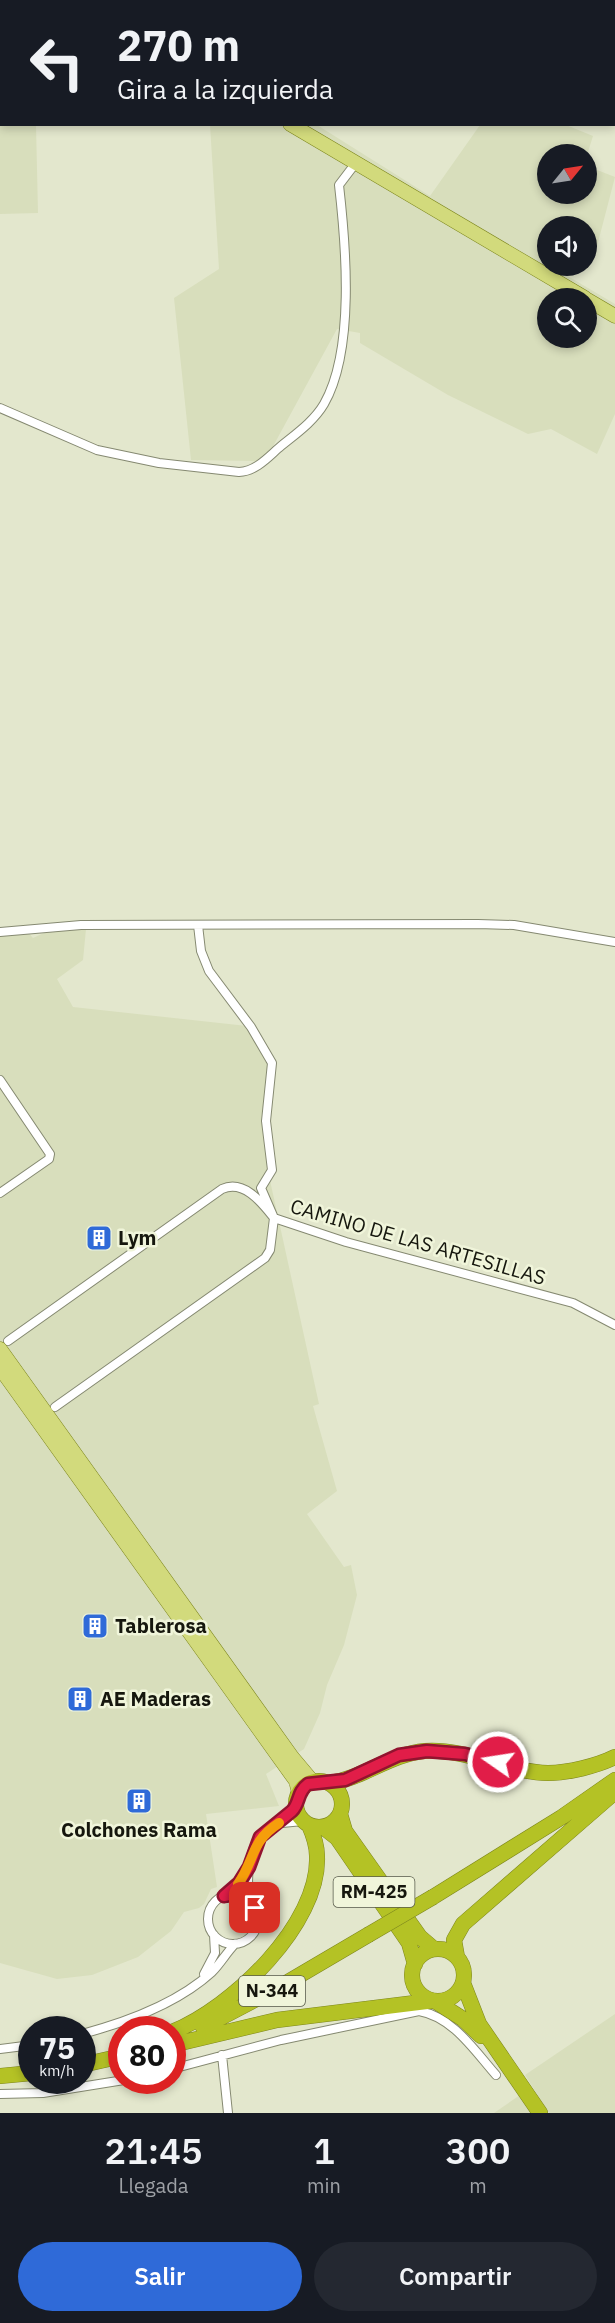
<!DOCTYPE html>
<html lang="es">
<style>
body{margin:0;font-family:"IBM Plex Sans",sans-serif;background:#242831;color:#f1f3f6;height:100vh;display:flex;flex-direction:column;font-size:22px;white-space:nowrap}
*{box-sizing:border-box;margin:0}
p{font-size:20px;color:#9ea1a6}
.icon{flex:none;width:33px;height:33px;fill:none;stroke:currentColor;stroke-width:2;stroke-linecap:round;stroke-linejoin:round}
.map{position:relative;height:2113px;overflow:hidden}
.panel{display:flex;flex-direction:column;background:#171b24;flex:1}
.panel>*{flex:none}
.banner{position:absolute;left:0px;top:0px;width:615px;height:126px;box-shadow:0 3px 9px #0003;background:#171b24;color:#f1f3f6;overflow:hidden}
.needle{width:39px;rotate:60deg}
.controls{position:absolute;left:537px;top:144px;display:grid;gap:12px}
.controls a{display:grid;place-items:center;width:60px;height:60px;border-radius:50%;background:#171b24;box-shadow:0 3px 9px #0003;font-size:30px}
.speed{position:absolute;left:18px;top:2016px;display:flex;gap:12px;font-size:30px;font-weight:700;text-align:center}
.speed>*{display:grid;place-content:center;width:78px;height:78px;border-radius:50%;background:#171b24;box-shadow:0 3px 9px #0003;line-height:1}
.speed small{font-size:15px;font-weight:400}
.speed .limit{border:9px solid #d22;background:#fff;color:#111}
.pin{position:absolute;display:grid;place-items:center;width:51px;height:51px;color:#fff;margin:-26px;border-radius:12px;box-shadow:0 3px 9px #0006}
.me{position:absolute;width:66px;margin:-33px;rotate:283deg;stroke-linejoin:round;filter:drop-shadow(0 0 4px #0008)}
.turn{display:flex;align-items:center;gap:21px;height:126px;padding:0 18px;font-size:27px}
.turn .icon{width:78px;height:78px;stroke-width:2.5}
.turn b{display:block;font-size:42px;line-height:51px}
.eta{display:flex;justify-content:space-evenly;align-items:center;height:102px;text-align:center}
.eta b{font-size:36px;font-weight:600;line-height:42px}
.cta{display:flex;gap:12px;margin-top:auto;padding:12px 18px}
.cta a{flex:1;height:69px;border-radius:36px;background:#2f6ad8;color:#fff;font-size:24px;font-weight:600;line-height:69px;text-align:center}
.cta a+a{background:#242831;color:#f1f3f6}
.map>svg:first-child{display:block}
.built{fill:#d8debc;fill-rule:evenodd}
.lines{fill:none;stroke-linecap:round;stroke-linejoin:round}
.street-casing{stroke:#858971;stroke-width:10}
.primary-casing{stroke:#7d861d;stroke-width:15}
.highway-casing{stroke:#7d861d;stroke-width:16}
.street{stroke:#fff;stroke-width:8}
.primary{stroke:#d2da7c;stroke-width:14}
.highway{stroke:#b4c225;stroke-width:15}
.highway-bridge-casing{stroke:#7d861d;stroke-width:16;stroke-linecap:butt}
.highway-bridge{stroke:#b4c225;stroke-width:15}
.route-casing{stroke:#92132f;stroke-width:15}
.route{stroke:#e11d48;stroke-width:10}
.slow{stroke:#f59e0b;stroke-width:10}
.labels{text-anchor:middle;stroke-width:5;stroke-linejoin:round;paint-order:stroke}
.shield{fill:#f0f5da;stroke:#575a4b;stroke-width:1.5}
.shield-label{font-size:18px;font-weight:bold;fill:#16170e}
.poi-label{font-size:20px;font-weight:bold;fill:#16170e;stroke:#f0f5da;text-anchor:start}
.street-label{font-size:20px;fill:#16170e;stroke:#f0f5da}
</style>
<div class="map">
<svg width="615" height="2113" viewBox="0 0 615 2113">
<rect width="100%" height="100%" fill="#e3e7cd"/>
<!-- built -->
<path class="built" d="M 0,0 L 33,0 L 2,2 L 2,124 L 36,125 L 38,213 L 0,214 Z
M 53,0 L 199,0 L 198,2 Z
M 210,125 L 317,125 L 430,196 L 480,125 L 566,125 L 593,136 L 587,155 L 548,154 L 548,194 L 586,194 L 587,166 L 615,177 L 595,254 L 587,254 L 586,226 L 548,226 L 548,266 L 564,266 L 561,272 L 615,304 L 615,414 L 597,454 L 551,429 L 528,434 L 448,395 L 360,343 L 360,333 L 337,329 L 265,461 L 191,460 L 174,298 L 219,269 ZM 548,298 L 586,298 L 586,338 L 548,338 Z
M 53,929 L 86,929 L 83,960 L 57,979 L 73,1007 L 247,1026 L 270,1069 L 261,1118 L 271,1185 L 319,1404 L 313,1406 L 337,1491 L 307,1514 L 344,1567 L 351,1565 L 357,1595 L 344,1645 L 327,1685 L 320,1713 L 304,1749 L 266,1774 L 279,1806 L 206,1814 L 217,1887 L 211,1889 L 204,1904 L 199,1908 L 184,1912 L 171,1931 L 138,1957 L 92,1975 L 57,1979 L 0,1963 L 0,934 L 27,931 L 33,938 Z
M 615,2014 L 615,2113 L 549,2113 L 525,2075 Z
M 520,2095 L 532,2113 L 494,2113 Z"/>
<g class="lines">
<!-- street casing -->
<g class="street-casing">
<path id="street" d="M 564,0 L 566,2
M 614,43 L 615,44
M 0,408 L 97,450 L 159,463 L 239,472 C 257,471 269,456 281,446 C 297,433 314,421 324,404 C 355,350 346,246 339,185 L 355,164
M 198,925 L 201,951 L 209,971 L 251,1027 L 272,1063 L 266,1121 L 272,1170 L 261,1188 L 274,1218 L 346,1242 L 573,1303 L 615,1325
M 0,932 L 81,925 L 478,924 L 514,925 L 615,942
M 0,1080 L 50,1154 L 49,1159 L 0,1193
M 8,1341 L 222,1189 C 244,1179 262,1203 274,1218 L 270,1250 L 265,1258 L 55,1407
M 282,1823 L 303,1821
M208 1919a25 25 0 1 1 50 0a25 25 0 1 1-50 0Z
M 224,1895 L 239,1883 L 247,1870
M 250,1902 C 246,1880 247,1845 267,1830 C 277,1822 288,1817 296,1806
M 204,1974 L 215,1953 L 214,1935
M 82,2034 C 127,2022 177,2004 212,1972 C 220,1964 227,1952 235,1944
M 0,2049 L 32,2045
M 222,2055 L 228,2113
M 172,2069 L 281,2040 L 419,2011 C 453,2017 474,2050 496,2075
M 0,2094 L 43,2093 L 124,2080"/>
</g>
<!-- primary casing -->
<g class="primary-casing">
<path id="primary" d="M 83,0 L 86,2
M 290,124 L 585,298
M 586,299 L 615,316
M 0,1349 L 292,1757 L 313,1782
M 0,1368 L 296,1781 L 299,1793"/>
</g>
<!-- highway casing -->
<g class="highway-casing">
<path id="highway" d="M296 1804a23 23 0 1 1 46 0a23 23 0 1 1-46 0Z
M 330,1783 C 364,1778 390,1754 425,1751 C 467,1748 510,1773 548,1773 C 568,1773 597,1766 615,1757
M 340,1814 L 345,1831 L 420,1937 L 434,1949
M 323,1827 L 337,1838 L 409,1943 L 415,1964
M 433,1897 L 562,1817 L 615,1780
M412 1975a26 26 0 1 1 52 0a26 26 0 1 1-52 0Z
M 457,1957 L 454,1940 L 463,1924 L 615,1792
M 463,1983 L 479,2024 L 540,2113
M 435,2001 L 463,2019 L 481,2036
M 203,2027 L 283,1985 L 368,1935
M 172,2032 C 232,2008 320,1924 317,1856 C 317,1845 313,1834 309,1825
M 172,2045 L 277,2020 L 431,2001
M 82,2065 L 122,2056
M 0,2076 L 32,2073"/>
</g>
<!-- street -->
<use href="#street" class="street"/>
<!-- primary -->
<use href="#primary" class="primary"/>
<!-- highway -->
<use href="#highway" class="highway"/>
<!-- highway-bridge casing -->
<g class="highway-bridge-casing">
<path id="highway-bridge" d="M 368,1935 L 433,1897"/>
</g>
<!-- highway-bridge -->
<use href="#highway-bridge" class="highway-bridge"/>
</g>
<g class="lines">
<!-- route casing -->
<g class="route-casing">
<path id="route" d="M 255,1908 C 247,1897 238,1893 224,1896 L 239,1883 L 249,1867 L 260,1837 L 292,1811 C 300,1803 297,1792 308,1784 L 345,1780 L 399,1755 L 427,1751 L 465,1754 L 498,1762"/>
</g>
<!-- route -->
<use href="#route" class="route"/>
<!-- slow -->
<path class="slow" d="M 238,1884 C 256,1858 250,1842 279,1823"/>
</g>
<!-- icons -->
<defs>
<g id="building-square" transform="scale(1.35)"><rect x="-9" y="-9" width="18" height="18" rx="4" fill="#2f6ad8" stroke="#f0f5da"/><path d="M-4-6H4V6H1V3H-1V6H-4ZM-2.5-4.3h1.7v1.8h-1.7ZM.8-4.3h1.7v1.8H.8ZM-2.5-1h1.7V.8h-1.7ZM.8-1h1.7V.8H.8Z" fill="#fff"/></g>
</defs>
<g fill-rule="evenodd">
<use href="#building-square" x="99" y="1238"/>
<use href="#building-square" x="95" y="1626"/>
<use href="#building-square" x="80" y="1699"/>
<use href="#building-square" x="139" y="1801"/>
</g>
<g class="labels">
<!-- shield labels -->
<g class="shield">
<rect x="333.5" y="1877" width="81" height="30" rx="4.5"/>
<rect x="239" y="1976" width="66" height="30" rx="4.5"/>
</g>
<g class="shield-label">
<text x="374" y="1898">RM-425</text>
<text x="272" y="1997">N-344</text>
</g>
<!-- poi labels -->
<g class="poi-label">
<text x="118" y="1245">Lym</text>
<text x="115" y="1633">Tablerosa</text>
<text x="100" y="1706">AE Maderas</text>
<text x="139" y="1837" text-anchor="middle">Colchones Rama</text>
</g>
<!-- street labels -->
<g class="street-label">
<text transform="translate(418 1242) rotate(16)" y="7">CAMINO DE LAS ARTESILLAS</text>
</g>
</g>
</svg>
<div class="controls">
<a><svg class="needle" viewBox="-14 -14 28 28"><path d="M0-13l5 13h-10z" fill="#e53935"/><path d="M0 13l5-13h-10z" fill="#9ea1a6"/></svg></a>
<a><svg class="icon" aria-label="sound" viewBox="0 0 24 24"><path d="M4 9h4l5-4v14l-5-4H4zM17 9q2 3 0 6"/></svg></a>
<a><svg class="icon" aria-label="search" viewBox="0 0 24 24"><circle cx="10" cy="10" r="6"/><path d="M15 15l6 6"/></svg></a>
</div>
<div class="speed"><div>75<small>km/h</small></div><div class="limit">80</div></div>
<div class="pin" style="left:255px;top:1908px;background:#d93025"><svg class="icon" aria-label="arrive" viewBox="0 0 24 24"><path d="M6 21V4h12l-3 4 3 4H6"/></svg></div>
<svg class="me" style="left:498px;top:1762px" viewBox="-20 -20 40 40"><circle r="17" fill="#e11d48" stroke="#fff" stroke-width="3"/><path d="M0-11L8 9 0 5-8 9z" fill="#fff"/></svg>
<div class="banner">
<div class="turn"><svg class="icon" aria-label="left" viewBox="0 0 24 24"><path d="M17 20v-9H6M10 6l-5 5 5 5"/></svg><div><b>270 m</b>Gira a la izquierda</div></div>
</div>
</div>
<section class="panel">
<div class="eta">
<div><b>21:45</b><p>Llegada</p></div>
<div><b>1</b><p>min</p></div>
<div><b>300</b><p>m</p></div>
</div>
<div class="cta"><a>Salir</a><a>Compartir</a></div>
</section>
